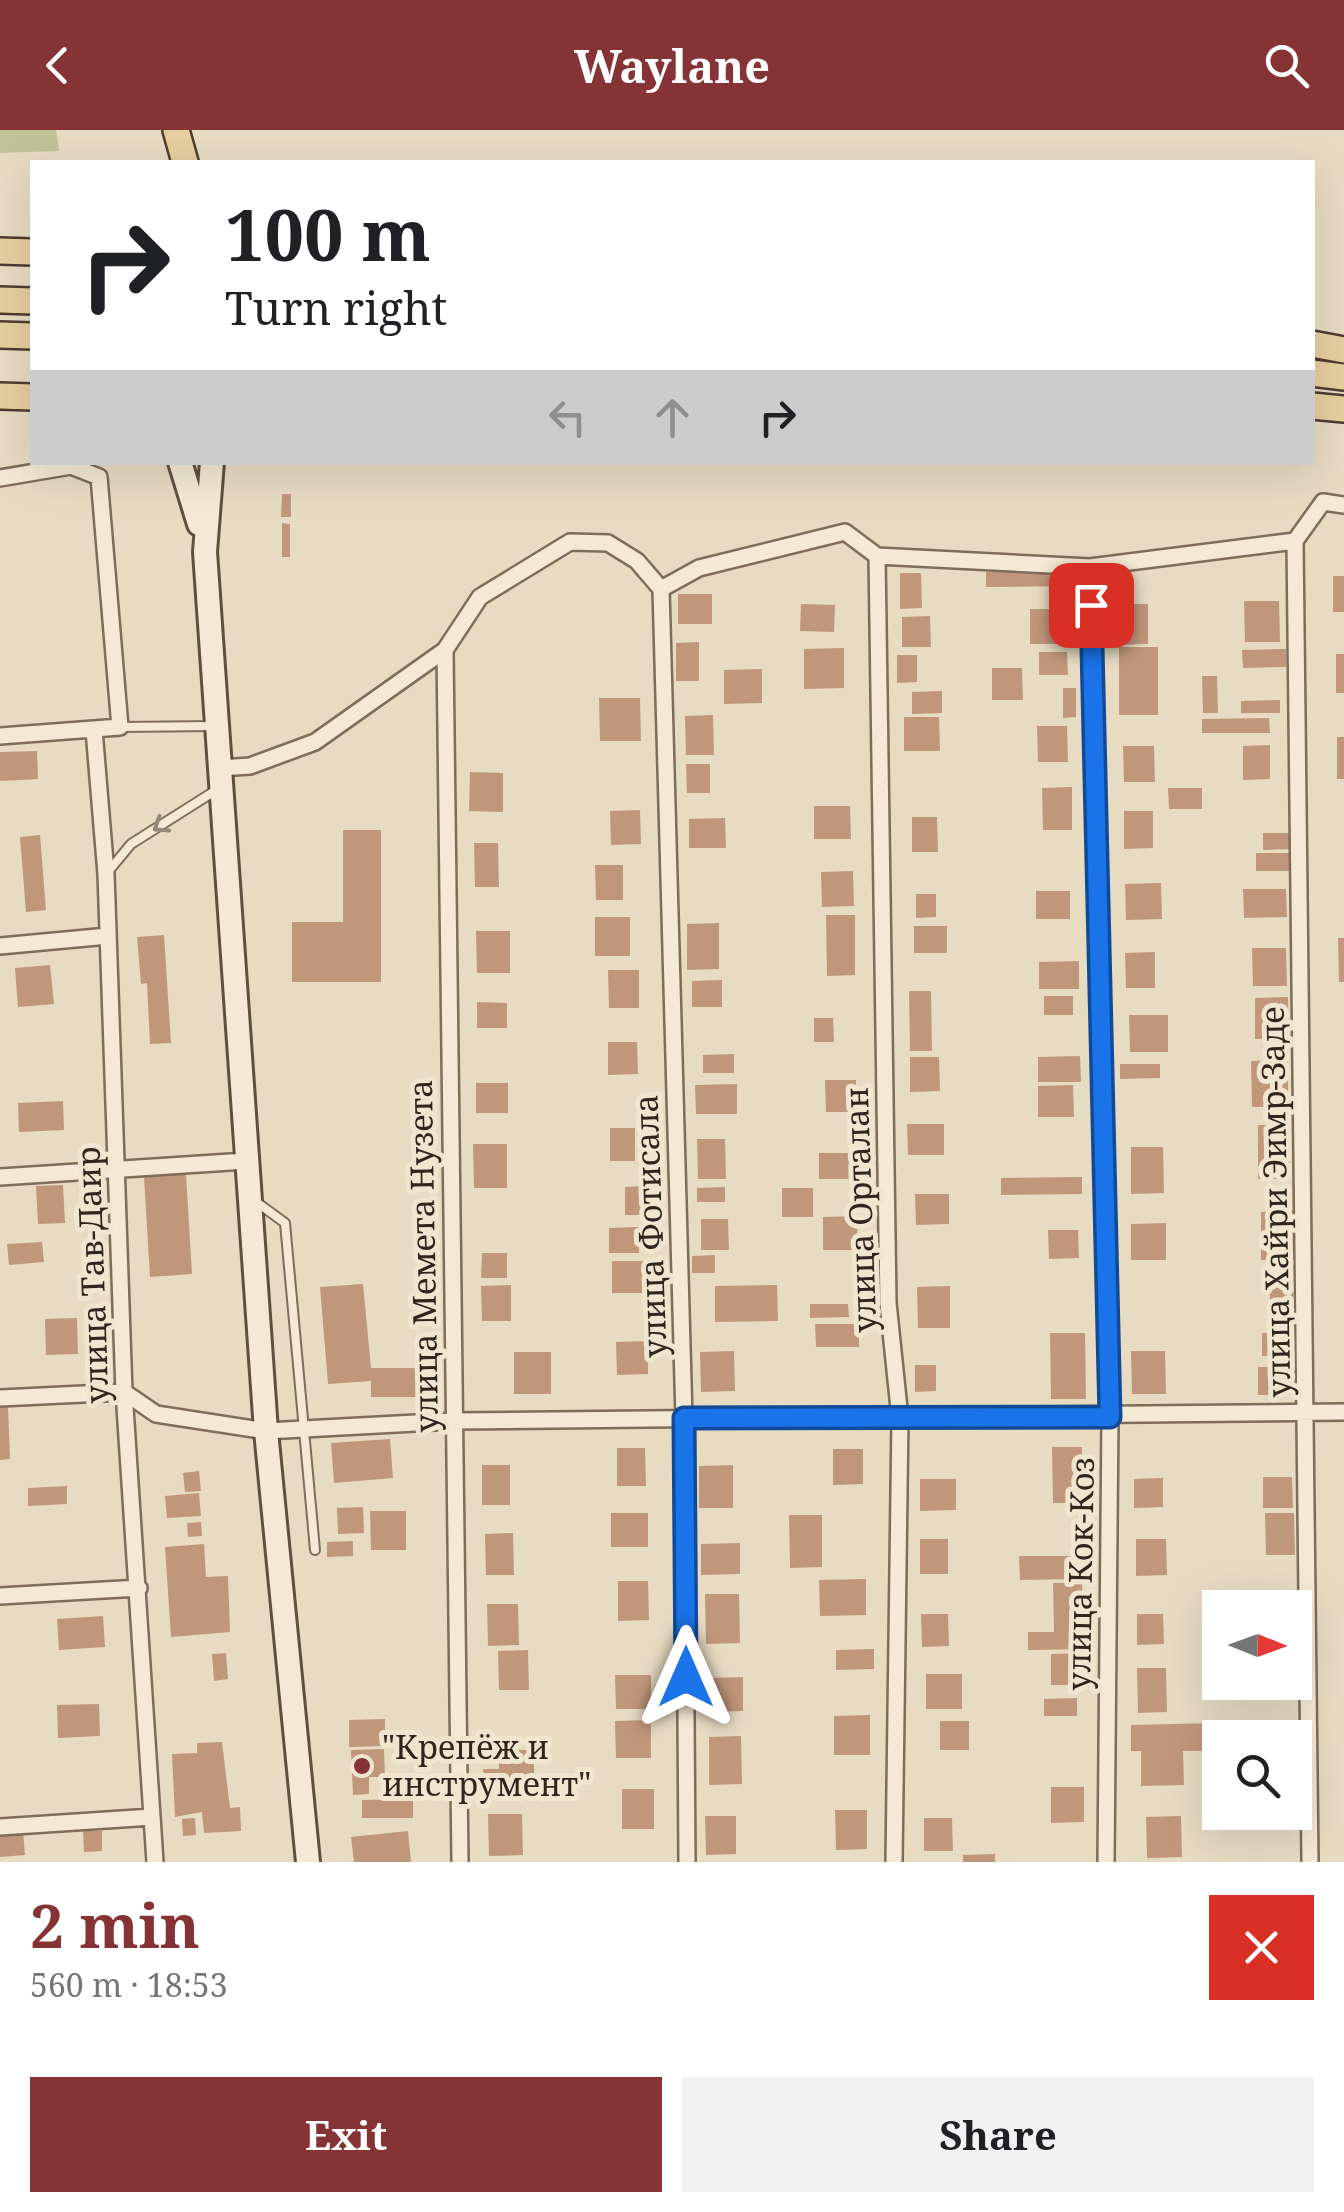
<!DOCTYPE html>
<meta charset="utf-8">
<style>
body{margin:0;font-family:"Noto Serif",serif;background:#f2f2f2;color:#202124;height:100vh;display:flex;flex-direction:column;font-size:38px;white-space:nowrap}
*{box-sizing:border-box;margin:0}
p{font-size:32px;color:#757577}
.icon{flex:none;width:55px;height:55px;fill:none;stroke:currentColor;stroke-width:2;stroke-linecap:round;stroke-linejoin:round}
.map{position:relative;height:1732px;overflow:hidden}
.drawer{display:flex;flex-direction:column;background:#fff;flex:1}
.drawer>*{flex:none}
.guide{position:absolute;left:30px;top:30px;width:1285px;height:305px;border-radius:0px;box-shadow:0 10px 40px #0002;background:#fff;color:#202124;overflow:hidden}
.needle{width:65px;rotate:91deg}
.tools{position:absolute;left:1202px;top:1460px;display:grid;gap:20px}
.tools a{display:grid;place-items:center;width:110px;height:110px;border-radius:0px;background:#fff;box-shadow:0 10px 40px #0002;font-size:50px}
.pin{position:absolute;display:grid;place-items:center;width:85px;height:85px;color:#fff;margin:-42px;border-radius:20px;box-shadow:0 5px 15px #0006}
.me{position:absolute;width:110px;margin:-55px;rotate:0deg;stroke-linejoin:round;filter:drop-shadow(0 0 8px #0008)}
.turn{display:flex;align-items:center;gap:35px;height:210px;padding:0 30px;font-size:45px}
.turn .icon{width:130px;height:130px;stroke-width:2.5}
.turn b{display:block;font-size:70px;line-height:85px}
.lanes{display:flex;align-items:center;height:95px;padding:0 30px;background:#0003;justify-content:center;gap:50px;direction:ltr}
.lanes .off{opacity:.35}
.round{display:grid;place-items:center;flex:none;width:105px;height:105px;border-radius:0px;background:#f2f2f2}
.head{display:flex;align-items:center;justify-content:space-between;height:170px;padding:0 30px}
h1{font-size:60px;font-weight:700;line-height:75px;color:#863336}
.primary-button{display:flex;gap:20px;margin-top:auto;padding:20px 30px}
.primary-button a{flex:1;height:115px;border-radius:0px;background:#863336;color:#fff;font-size:40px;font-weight:700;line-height:115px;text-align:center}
.primary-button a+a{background:#f2f2f2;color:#202124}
header{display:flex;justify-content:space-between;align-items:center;height:130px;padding:0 30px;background:#863336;color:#fff;font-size:45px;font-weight:700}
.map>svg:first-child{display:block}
.green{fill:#bfc397}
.building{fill:#c1977c}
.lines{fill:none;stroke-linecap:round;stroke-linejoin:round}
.service-casing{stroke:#7f6d5b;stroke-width:12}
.minor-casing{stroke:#7f6d5b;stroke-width:20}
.secondary-casing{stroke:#604f3f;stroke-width:28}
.primary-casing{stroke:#4d3c2f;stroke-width:30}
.service{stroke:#f3e9d4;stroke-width:8}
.minor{stroke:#f3e9d4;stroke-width:15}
.secondary{stroke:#f3e9d4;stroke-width:22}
.primary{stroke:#e6ce9e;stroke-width:25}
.oneway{stroke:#928879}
.route-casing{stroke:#114b97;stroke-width:25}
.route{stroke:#1a73e8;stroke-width:18}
.poi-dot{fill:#863336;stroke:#f0e6d0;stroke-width:4}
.labels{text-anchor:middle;stroke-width:10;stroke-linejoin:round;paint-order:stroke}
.street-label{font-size:32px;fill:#30261e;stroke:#f0e6d0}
.poi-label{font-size:32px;fill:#30261e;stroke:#f0e6d0;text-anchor:start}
</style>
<header><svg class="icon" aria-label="back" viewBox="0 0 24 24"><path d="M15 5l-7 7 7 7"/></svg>Waylane<svg class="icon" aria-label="search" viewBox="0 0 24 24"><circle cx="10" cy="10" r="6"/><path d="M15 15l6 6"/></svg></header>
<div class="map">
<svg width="1344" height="1732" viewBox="0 0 1344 1732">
<rect width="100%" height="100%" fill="#e7dbc2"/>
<!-- green -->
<path class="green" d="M 0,0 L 56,0 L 59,21 L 0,23 Z"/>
<!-- building -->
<path class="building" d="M 282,364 L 291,364 L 291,387 L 281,387 Z
M 282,393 L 290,394 L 290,427 L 282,427 Z
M 1073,441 L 1074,456 L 986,457 L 986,442 Z
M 900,443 L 921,443 L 922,478 L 900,479 Z
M 1333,446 L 1344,446 L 1344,482 L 1333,482 Z
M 678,464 L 712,464 L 712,494 L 678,494 Z
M 1244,471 L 1279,471 L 1280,512 L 1245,512 Z
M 801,474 L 835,475 L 834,502 L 800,501 Z
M 1120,474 L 1148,474 L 1148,514 L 1120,515 Z
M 1030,479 L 1069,479 L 1070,514 L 1030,514 Z
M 930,486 L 931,517 L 902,517 L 902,487 Z
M 699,512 L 699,551 L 676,551 L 676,513 Z
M 1119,517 L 1158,517 L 1158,585 L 1119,585 Z
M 844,518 L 844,558 L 804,559 L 804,519 Z
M 1286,519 L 1286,537 L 1243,538 L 1242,520 Z
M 1039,522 L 1067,522 L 1068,545 L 1039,545 Z
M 1336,524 L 1344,524 L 1344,563 L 1336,563 Z
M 897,525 L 917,525 L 917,552 L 897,553 Z
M 992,538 L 1022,538 L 1023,570 L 992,570 Z
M 762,539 L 762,573 L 724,574 L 724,540 Z
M 1202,546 L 1217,546 L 1218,583 L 1203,583 Z
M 1063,558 L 1076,558 L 1076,587 L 1063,588 Z
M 942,561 L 942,583 L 912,584 L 912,562 Z
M 599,568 L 640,568 L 641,611 L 600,611 Z
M 1280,570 L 1280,583 L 1241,583 L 1241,571 Z
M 713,585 L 714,625 L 686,625 L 685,586 Z
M 904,587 L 939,587 L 940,621 L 904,621 Z
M 1269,588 L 1270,603 L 1202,603 L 1202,589 Z
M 1037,596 L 1067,596 L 1068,632 L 1038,632 Z
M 1337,607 L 1344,607 L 1344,649 L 1337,649 Z
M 1270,615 L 1270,649 L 1243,650 L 1243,616 Z
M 1123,616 L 1154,616 L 1155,652 L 1124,652 Z
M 37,621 L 38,649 L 0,651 L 0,622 Z
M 686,634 L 710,634 L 710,663 L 687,663 Z
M 470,642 L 503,643 L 503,682 L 469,681 Z
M 1072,657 L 1072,700 L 1043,700 L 1042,658 Z
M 1168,658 L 1202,658 L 1202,679 L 1169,679 Z
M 814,676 L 850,676 L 851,709 L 814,709 Z
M 640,680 L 641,714 L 611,715 L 610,681 Z
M 1124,681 L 1153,681 L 1153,718 L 1124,719 Z
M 912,687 L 937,687 L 938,722 L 912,722 Z
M 725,688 L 726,718 L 689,718 L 689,689 Z
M 343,700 L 381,700 L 381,852 L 292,852 L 292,792 L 343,792 Z
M 1263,703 L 1290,703 L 1290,719 L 1263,720 Z
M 40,705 L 46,780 L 26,782 L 20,707 Z
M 474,713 L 498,713 L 499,757 L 475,757 Z
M 1256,723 L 1290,723 L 1290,741 L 1256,741 Z
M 595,735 L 623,735 L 623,770 L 596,770 Z
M 853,741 L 854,776 L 822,777 L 821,742 Z
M 1161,753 L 1162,789 L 1126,790 L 1125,754 Z
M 1243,759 L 1286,759 L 1287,787 L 1244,788 Z
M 1036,761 L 1070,761 L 1070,789 L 1036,789 Z
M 916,764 L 936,764 L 936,787 L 916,788 Z
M 826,785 L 855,785 L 855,845 L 827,846 Z
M 595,787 L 630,787 L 630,826 L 595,826 Z
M 719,793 L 719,839 L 687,840 L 687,794 Z
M 914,796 L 947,796 L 947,823 L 914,823 Z
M 476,801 L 510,801 L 510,843 L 477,843 Z
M 164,805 L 171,913 L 150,914 L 147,853 L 141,854 L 137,807 Z
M 1338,808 L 1344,808 L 1344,852 L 1339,852 Z
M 1252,818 L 1286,818 L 1287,856 L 1253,856 Z
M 1155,822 L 1155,858 L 1126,858 L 1125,823 Z
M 1079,831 L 1079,859 L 1039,859 L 1039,832 Z
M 50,835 L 54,874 L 18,877 L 15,838 Z
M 608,840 L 639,840 L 639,878 L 609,878 Z
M 722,850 L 722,877 L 692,877 L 692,851 Z
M 909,861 L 931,861 L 932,921 L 910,921 Z
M 1044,866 L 1073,866 L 1073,885 L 1044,885 Z
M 1288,867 L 1289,908 L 1255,909 L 1255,868 Z
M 477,872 L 507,873 L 507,898 L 477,898 Z
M 1129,885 L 1168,885 L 1168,922 L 1130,922 Z
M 814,888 L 833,888 L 834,912 L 814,912 Z
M 608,912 L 637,912 L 638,944 L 608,945 Z
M 734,924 L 734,943 L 703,943 L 703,925 Z
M 1080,926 L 1081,952 L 1038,952 L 1038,927 Z
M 910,927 L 939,927 L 940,961 L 910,962 Z
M 1288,930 L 1288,977 L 1252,977 L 1251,931 Z
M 1120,934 L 1160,934 L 1160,948 L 1120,949 Z
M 825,950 L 856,950 L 856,982 L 826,982 Z
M 476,953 L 508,953 L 508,983 L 476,983 Z
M 737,954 L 737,984 L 696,984 L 695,955 Z
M 1073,955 L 1074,987 L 1038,987 L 1038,956 Z
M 63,971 L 64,1000 L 19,1002 L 18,973 Z
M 907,994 L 944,994 L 944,1025 L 908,1025 Z
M 1258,995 L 1290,995 L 1290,1049 L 1258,1049 Z
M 610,998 L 635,998 L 635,1031 L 610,1031 Z
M 697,1009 L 725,1009 L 726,1049 L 698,1049 Z
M 473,1014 L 507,1014 L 507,1058 L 474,1058 Z
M 1131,1017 L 1163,1017 L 1164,1063 L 1131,1064 Z
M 819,1023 L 857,1023 L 857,1049 L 819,1049 Z
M 186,1044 L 192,1144 L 150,1147 L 144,1047 Z
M 1082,1047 L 1082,1064 L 1001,1065 L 1001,1048 Z
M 63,1055 L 65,1093 L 38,1094 L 36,1056 Z
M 642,1056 L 642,1085 L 625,1085 L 625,1057 Z
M 725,1057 L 725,1072 L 697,1072 L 697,1058 Z
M 782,1058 L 813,1058 L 813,1087 L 782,1087 Z
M 915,1064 L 949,1064 L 949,1094 L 916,1095 Z
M 1293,1081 L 1293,1130 L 1261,1130 L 1261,1082 Z
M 857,1086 L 858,1120 L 823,1120 L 823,1087 Z
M 701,1089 L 728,1089 L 729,1120 L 701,1120 Z
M 1166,1093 L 1166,1130 L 1131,1130 L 1131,1094 Z
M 639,1097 L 639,1123 L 609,1123 L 609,1098 Z
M 1048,1100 L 1078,1100 L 1079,1128 L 1049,1129 Z
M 42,1112 L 44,1132 L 9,1135 L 7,1114 Z
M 482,1123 L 507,1123 L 507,1148 L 481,1148 Z
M 715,1125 L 715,1143 L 692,1143 L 692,1126 Z
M 612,1131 L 645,1131 L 645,1163 L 612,1163 Z
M 1270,1152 L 1293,1152 L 1293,1181 L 1270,1181 Z
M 363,1154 L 371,1238 L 422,1238 L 422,1267 L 371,1267 L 371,1251 L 328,1254 L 320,1157 Z
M 511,1155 L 511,1191 L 482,1191 L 481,1156 Z
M 777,1155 L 778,1191 L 715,1192 L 715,1156 Z
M 950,1156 L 950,1198 L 918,1198 L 917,1157 Z
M 810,1174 L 848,1174 L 849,1187 L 810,1188 Z
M 77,1188 L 78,1224 L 46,1225 L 45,1189 Z
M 815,1194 L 859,1194 L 859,1217 L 816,1217 Z
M 1050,1203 L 1085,1203 L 1086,1269 L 1051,1269 Z
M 1262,1203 L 1293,1203 L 1293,1225 L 1262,1226 Z
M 648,1211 L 648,1244 L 617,1245 L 616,1212 Z
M 734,1221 L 735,1261 L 701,1262 L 700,1222 Z
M 1131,1221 L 1165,1221 L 1166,1264 L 1132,1264 Z
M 514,1222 L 551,1222 L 551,1264 L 514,1264 Z
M 915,1235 L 936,1235 L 936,1261 L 915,1262 Z
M 1258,1237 L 1291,1237 L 1292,1265 L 1258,1265 Z
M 8,1277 L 10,1329 L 0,1330 L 0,1278 Z
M 390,1309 L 393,1348 L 334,1353 L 331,1313 Z
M 1052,1317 L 1082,1317 L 1082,1373 L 1053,1373 Z
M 617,1318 L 645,1318 L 646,1356 L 617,1356 Z
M 833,1319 L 863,1319 L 863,1354 L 833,1355 Z
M 482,1335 L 510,1335 L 510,1375 L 482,1375 Z
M 733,1335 L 733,1378 L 699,1378 L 699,1336 Z
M 199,1341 L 201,1361 L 185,1362 L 183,1343 Z
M 1263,1347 L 1292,1347 L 1293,1378 L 1263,1378 Z
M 1163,1348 L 1163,1377 L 1134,1378 L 1134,1349 Z
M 920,1349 L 956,1349 L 956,1380 L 920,1381 Z
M 67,1356 L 67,1374 L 28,1376 L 28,1358 Z
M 199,1363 L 201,1386 L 167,1388 L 165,1366 Z
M 363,1377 L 364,1403 L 338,1404 L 337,1378 Z
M 370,1381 L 406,1381 L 406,1420 L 371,1420 Z
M 611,1383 L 648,1383 L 648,1417 L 611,1417 Z
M 1265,1383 L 1294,1383 L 1295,1425 L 1266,1425 Z
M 789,1385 L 822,1385 L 822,1437 L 790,1438 Z
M 201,1392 L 202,1406 L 188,1407 L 187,1393 Z
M 513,1403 L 514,1445 L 486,1445 L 485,1404 Z
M 920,1409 L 948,1409 L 948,1444 L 920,1444 Z
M 1136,1409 L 1166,1409 L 1167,1445 L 1136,1446 Z
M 353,1411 L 353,1426 L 327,1427 L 327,1412 Z
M 740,1413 L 740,1444 L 701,1445 L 701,1414 Z
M 204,1414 L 206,1447 L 228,1446 L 230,1502 L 171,1507 L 165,1417 Z
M 1019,1426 L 1078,1426 L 1078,1449 L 1020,1450 Z
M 866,1449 L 866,1485 L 820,1486 L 819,1450 Z
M 618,1451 L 648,1451 L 649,1490 L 618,1491 Z
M 1053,1453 L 1082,1453 L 1083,1484 L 1091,1484 L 1093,1519 L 1028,1520 L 1028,1502 L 1054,1502 Z
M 705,1464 L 739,1464 L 740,1513 L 706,1514 Z
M 487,1474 L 518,1474 L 519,1515 L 488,1516 Z
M 921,1484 L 948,1484 L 949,1516 L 922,1517 Z
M 1137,1484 L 1163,1484 L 1164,1514 L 1137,1515 Z
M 103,1486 L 105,1517 L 59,1520 L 57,1489 Z
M 874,1519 L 874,1539 L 836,1540 L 836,1520 Z
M 528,1520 L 529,1560 L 499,1560 L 498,1521 Z
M 226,1523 L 228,1549 L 214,1551 L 212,1524 Z
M 1084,1523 L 1084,1555 L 1051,1555 L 1051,1524 Z
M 1295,1525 L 1299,1525 L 1300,1557 L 1271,1558 L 1271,1552 L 1295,1552 Z
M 1137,1538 L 1166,1538 L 1167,1582 L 1138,1583 Z
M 926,1544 L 962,1544 L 962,1579 L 926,1579 Z
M 615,1545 L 651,1545 L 651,1579 L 616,1579 Z
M 743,1547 L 743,1581 L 709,1582 L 708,1548 Z
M 1077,1568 L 1077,1586 L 1044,1586 L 1044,1569 Z
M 99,1574 L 100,1606 L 58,1608 L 57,1575 Z
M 870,1585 L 870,1625 L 834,1625 L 834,1586 Z
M 385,1589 L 385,1616 L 349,1617 L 349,1590 Z
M 651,1590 L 651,1628 L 616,1628 L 615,1591 Z
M 940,1591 L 969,1591 L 969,1620 L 940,1620 Z
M 1215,1593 L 1216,1621 L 1183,1621 L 1184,1655 L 1141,1656 L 1141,1621 L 1131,1621 L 1131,1595 Z
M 1269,1596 L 1300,1596 L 1301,1633 L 1295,1633 L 1295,1608 L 1269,1608 Z
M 741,1606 L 742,1654 L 709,1655 L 709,1607 Z
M 222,1612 L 230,1678 L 240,1677 L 241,1701 L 204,1703 L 202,1682 L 175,1687 L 172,1624 L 197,1623 L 197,1613 Z
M 384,1619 L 385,1647 L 369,1647 L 369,1664 L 353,1665 L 351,1620 Z
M 499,1620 L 534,1620 L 534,1653 L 484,1653 L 483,1639 L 499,1639 Z
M 1051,1657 L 1084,1657 L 1084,1692 L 1051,1693 Z
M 622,1659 L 654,1659 L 654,1699 L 622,1699 Z
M 1295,1664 L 1299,1664 L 1300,1697 L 1271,1697 L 1271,1682 L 1295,1682 Z
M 413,1669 L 413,1688 L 362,1688 L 362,1670 Z
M 835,1680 L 867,1680 L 867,1719 L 836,1720 Z
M 488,1684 L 522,1684 L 523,1725 L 489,1726 Z
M 705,1686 L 736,1686 L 736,1724 L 706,1725 Z
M 1181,1686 L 1182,1727 L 1147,1728 L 1146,1687 Z
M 195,1688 L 196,1705 L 183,1706 L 182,1689 Z
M 924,1688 L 952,1688 L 953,1721 L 924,1721 Z
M 23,1701 L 25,1725 L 0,1727 L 0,1703 Z
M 83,1701 L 102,1701 L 102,1721 L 84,1722 Z
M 408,1701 L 411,1732 L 354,1732 L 351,1707 Z
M 995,1724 L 995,1732 L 963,1732 L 963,1725 Z"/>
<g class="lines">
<!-- service casing -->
<g class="service-casing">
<path id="service" d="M 120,597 L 215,596
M 107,743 L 131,714 L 218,659
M 255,1071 L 285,1093 L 315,1420"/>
</g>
<!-- minor casing -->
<g class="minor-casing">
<path id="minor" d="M 0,348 L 71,336 L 99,347 L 120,597 L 0,606
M 1295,411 L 1310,1732
M 877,426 L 888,1173 L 900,1288 L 894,1732
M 1090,437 L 1110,1287 L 1106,1732
M 661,459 L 684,1288 L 687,1732
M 445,520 L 460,1732
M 94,600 L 106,744 L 124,1262 L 155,1732
M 220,638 L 250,636 L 315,612 L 445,520 L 480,467 L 570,412 L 608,413 L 637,431 L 661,459 L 699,438 L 845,402 L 877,426 L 1090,437 L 1295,411 L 1323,372 L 1344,375
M 0,816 L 108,806
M 0,1047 L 246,1031
M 0,1268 L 124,1262 L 156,1284 L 266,1301 L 453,1291 L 1344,1282
M 0,1466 L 139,1458
M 0,1697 L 152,1687"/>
</g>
<!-- secondary casing -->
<g class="secondary-casing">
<path id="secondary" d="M 180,332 L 199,394
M 212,332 L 205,422 L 266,1301 L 308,1732"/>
</g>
<!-- primary casing -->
<g class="primary-casing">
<path id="primary" d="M 176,0 L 185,32
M 0,121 L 32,122
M 0,170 L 32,171
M 0,205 L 32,206
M 1312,214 L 1344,220
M 1312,243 L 1344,247
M 0,266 L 32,267
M 1312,276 L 1344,279"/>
</g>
<!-- service -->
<use href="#service" class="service"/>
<!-- minor -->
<use href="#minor" class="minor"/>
<!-- secondary -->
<use href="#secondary" class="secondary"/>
<!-- primary -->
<use href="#primary" class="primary"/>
</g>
<!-- one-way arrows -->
<defs><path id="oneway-chevron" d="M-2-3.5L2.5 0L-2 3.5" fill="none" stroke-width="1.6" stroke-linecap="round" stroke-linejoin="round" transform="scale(2.5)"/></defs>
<use class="oneway" href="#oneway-chevron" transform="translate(160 696) rotate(147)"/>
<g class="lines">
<!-- route casing -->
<g class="route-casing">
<path id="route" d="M 686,1547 L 684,1288 L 1110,1287 L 1091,475"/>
</g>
<!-- route -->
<use href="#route" class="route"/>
</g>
<!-- markers -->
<circle class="poi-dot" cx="362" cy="1636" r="10"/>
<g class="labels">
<!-- street labels -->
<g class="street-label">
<text transform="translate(1276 1072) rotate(-91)" y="11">улица Хайри Эимр-Заде</text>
<text transform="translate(861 1080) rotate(-92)" y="11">улица Орталан</text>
<text transform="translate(651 1096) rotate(-92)" y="11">улица Фотисала</text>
<text transform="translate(424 1126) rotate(-91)" y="11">улица Мемета Нузета</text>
<text transform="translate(93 1145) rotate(-92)" y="11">улица Тав-Даир</text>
<text transform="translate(1081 1444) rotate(-89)" y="11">улица Кок-Коз</text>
</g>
<!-- poi labels -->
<g class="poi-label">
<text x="382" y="1629">"Крепёж и<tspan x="382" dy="37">инструмент"</tspan></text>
</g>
</g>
</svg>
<div class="tools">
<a><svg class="needle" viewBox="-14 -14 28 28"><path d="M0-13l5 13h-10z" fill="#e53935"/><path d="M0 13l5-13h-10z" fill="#757577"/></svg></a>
<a><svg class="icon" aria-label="search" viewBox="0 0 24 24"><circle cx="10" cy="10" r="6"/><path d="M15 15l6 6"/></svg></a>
</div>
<div class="pin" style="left:1091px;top:475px;background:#d93025"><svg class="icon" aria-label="arrive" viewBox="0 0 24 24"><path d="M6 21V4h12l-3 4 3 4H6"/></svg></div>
<svg class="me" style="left:686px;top:1547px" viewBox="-20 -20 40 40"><path d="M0-17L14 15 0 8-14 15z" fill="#1a73e8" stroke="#fff" stroke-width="4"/></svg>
<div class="guide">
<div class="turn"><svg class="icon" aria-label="right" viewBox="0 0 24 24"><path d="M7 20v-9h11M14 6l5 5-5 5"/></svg><div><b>100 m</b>Turn right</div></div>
<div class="lanes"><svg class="icon off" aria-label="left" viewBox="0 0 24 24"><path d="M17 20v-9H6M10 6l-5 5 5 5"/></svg><svg class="icon off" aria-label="ahead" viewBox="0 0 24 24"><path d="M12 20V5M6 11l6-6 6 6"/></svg><svg class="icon" aria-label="right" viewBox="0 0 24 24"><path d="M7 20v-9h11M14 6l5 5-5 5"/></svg></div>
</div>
</div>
<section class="drawer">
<div class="head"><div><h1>2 min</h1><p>560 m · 18:53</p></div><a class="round" style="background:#d93025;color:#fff"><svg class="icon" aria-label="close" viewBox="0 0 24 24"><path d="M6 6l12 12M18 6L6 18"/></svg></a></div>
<div class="primary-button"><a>Exit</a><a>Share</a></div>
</section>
